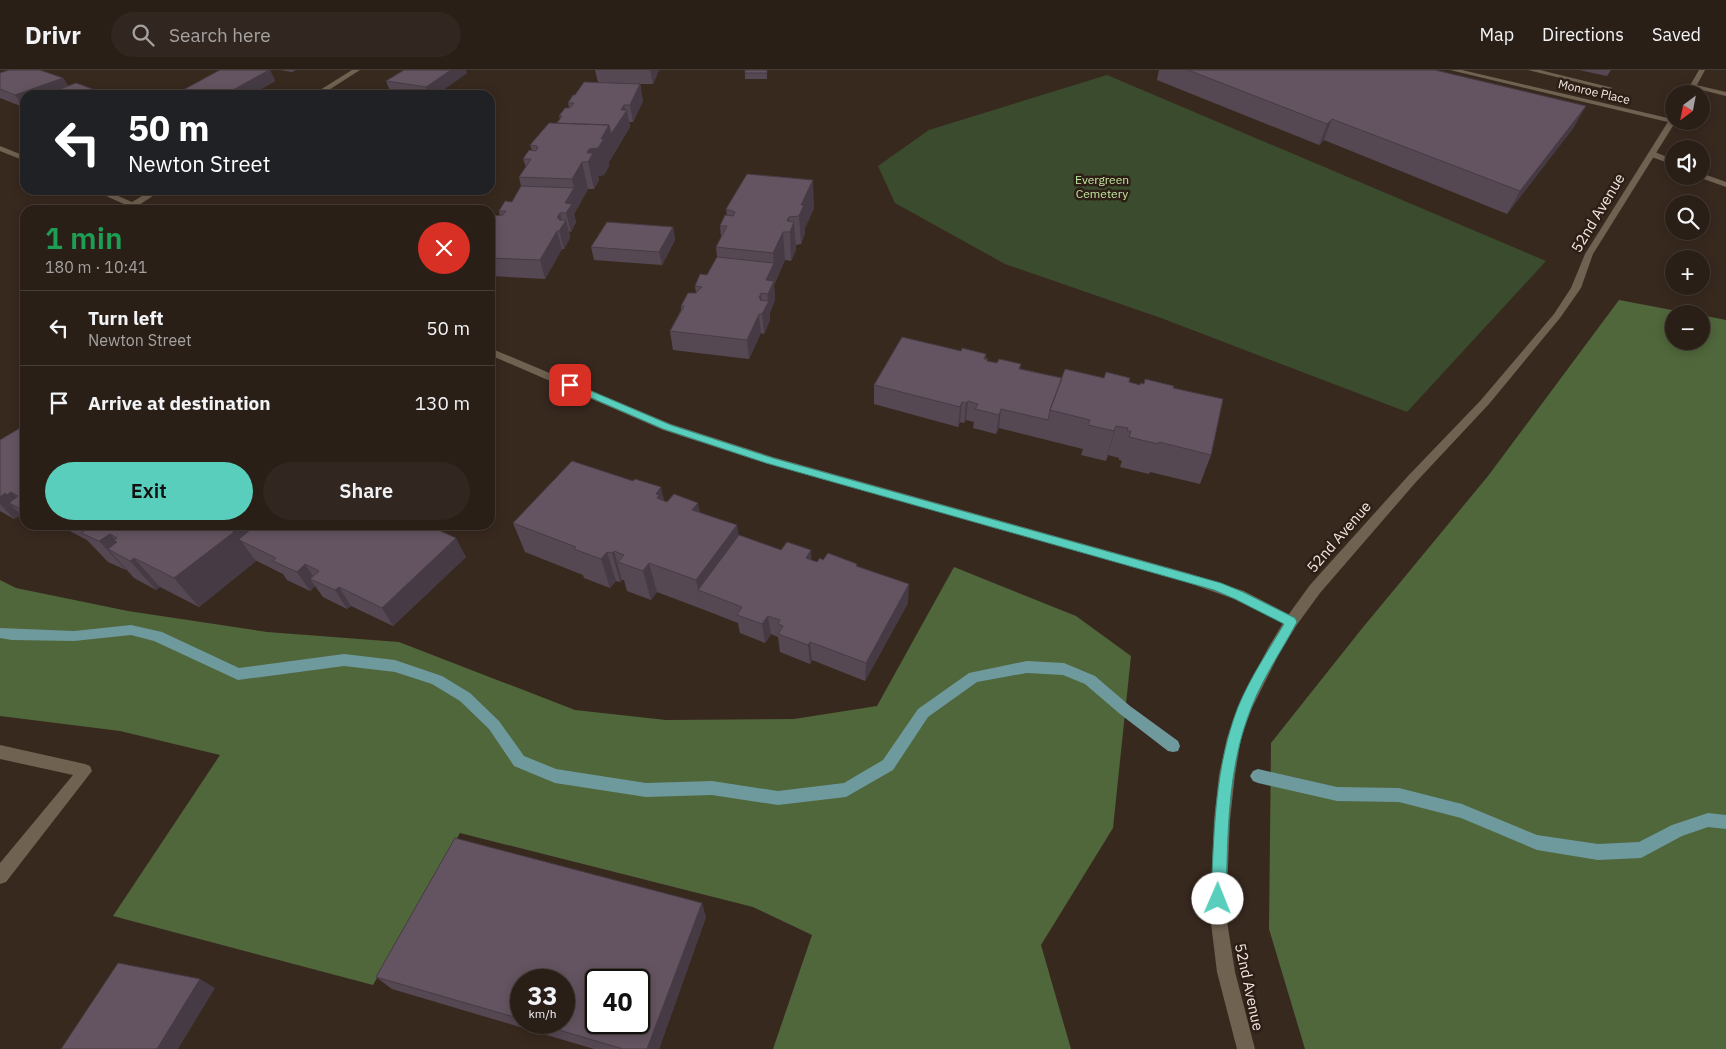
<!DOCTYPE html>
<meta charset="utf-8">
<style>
body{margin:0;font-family:"IBM Plex Sans",sans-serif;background:#322720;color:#f1f3f6;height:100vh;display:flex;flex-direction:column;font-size:19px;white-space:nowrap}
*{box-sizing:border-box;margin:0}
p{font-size:16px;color:#a5a2a1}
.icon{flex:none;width:28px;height:28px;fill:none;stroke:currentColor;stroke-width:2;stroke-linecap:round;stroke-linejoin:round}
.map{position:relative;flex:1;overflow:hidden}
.drawer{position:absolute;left:20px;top:135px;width:475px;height:325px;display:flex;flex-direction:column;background:#2a1f17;border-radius:15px;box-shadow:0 2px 12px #0003,0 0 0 1px #463d36}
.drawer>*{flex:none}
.banner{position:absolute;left:20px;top:20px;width:475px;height:105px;border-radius:15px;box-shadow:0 2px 12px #0003,0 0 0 1px #463d36;background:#202124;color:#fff;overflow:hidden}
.needle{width:32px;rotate:212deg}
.fabs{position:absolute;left:1665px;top:15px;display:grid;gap:10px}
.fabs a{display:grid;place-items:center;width:45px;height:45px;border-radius:50%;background:#2a1f17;box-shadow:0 2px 12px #0003,0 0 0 1px #463d36;font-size:25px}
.speed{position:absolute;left:510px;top:899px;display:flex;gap:10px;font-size:25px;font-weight:700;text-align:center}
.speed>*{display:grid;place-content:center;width:65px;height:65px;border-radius:50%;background:#2a1f17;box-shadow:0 2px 12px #0003,0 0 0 1px #463d36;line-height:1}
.speed small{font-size:12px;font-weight:400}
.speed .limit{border:2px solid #111;border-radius:8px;background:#fff;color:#111}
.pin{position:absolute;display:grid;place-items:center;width:42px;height:42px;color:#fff;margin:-21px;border-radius:10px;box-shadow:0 2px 8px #0006}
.me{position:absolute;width:55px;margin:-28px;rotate:1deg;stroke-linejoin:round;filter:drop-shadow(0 0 4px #0008)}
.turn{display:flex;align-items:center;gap:18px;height:105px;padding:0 25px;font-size:22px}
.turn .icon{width:65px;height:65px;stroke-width:2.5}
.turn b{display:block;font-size:35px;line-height:42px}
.round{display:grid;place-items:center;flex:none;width:52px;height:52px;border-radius:26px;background:#322720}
.summary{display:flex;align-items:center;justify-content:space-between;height:85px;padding:0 25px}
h1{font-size:30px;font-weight:600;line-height:38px;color:#1e9e55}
.action{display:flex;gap:10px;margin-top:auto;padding:10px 25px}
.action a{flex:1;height:58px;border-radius:30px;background:#5acebc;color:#111;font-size:20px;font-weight:600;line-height:58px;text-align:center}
.action a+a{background:#322720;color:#f1f3f6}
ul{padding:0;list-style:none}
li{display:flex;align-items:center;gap:15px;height:75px;padding:0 25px;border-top:1px solid #463d36}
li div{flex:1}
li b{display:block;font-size:19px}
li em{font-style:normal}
header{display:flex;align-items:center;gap:30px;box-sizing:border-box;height:70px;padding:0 25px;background:#2a1f17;border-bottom:1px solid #463d36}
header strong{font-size:24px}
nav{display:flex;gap:28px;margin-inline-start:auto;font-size:18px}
.search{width:350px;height:45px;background:#322720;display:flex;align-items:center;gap:12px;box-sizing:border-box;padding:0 18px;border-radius:28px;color:#a5a2a1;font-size:19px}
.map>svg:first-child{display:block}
.green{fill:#3b4b2d}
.forest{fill:#50663b}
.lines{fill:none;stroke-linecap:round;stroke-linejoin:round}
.stream{fill:#6e9a9e;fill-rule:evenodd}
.service{fill:#6f6251;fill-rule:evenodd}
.minor{fill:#6f6251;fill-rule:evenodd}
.tertiary{fill:#6f6251;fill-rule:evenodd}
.wall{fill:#564853;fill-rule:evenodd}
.shaded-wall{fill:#463b44}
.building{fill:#645461;stroke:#463b44;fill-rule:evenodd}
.route{fill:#5acebc;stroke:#3a867a}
.labels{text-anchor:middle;stroke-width:5;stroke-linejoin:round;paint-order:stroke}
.far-street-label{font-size:12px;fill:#f2e8e2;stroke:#2d1f15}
.far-park-label{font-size:12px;fill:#c5e9a4;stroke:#2d1f15}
.street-label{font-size:15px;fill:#f2e8e2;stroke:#2d1f15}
</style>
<header>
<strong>Drivr</strong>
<div class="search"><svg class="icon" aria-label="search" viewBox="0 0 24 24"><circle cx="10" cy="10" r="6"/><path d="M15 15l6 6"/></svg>Search here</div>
<nav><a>Map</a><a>Directions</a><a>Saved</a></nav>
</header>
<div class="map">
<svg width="1726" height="979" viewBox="0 0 1726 979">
<rect width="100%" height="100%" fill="#38291f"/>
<!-- green -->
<path class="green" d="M 1107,5 L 1546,191 L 1407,342 L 1161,248 L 1005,194 L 895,133 L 878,96 L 929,60 Z"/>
<!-- forest -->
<path class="forest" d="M 1619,230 L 1693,244 L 1674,244 L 1674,271 L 1701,271 L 1701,245 L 1726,250 L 1726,979 L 1305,979 L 1269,859 L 1271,673 L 1360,561 L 1488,406 Z
M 954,497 L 1076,546 L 1131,586 L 1113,758 L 1041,875 L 1071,979 L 773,979 L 812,865 L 753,837 L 460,763 L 373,915 L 113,846 L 220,685 L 120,661 L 0,646 L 0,510 L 16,518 L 128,541 L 267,562 L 399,572 L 575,640 L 666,650 L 794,649 L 877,636 Z"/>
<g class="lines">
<!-- stream -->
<path class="stream" d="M 131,555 L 162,562 L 239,598 L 344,584 L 395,590 L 442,606 L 470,623 L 499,651 L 524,686 L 556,699 L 646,713 L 712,711 L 778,721 L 844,713 L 883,690 L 918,639 L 969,603 L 1027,591 L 1064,593 L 1095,606 L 1130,636 L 1178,671 L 1180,676 L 1178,681 L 1173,682 L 1168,681 L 1120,644 L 1085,614 L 1063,605 L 1027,603 L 977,612 L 928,647 L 893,700 L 846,727 L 778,735 L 712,725 L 646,727 L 555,713 L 514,696 L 489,659 L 460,631 L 432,614 L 395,602 L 344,596 L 238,610 L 154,571 L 131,565 L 74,571 L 12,570 L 0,568 L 0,558 L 74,561 Z
M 1258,699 L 1337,717 L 1399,718 L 1462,734 L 1537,765 L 1598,774 L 1639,772 L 1672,755 L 1708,743 L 1726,745 L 1726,759 L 1708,757 L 1682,766 L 1641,788 L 1598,790 L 1537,780 L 1461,748 L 1399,732 L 1337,731 L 1258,713 L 1253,711 L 1250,706 L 1253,701 Z"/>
<!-- service -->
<path class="service" d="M 1528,0 L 1540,0 L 1613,18 L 1609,20 Z
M 0,675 L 85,694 L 90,696 L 92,701 L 6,812 L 0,814 L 0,793 L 73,705 L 0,689 Z"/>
<!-- minor -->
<path class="minor" d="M 352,0 L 360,0 L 321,25 L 312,25 Z
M 1450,0 L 1462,0 L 1672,49 L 1676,51 L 1672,53 Z
M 1692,14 L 1726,22 L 1726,26 L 1690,17 L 1689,16 Z
M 0,76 L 25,86 L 25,91 L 0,81 Z
M 1649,82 L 1655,82 L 1674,90 L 1674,95 L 1649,86 Z
M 1701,103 L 1726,112 L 1726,117 L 1698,107 L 1701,106 Z
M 93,120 L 104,120 L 132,132 L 152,120 L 162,120 L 139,135 L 148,140 L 137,140 Z
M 490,278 L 671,354 L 773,387 L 1188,503 L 1244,521 L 1296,548 L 1298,552 L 1296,556 L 1291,557 L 1234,529 L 1186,512 L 765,393 L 663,360 L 490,285 Z"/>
<!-- tertiary -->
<path class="tertiary" d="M 1699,0 L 1705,0 L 1692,24 L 1685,24 Z
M 1671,47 L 1674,47 L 1674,51 L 1676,51 L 1593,184 L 1581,218 L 1560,248 L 1489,334 L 1416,412 L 1320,523 L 1296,556 L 1278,586 L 1252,638 L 1241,668 L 1235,705 L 1230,750 L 1226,845 L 1235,902 L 1255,979 L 1237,979 L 1217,902 L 1210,845 L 1214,750 L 1219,705 L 1227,668 L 1238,637 L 1268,578 L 1286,548 L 1310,515 L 1408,406 L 1481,330 L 1554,244 L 1571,218 L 1585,184 Z"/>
</g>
<!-- wall -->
<path class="wall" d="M 220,0 L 270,0 L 275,11 L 251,25 L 186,25 L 183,20 Z
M 280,0 L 296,0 L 292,2 Z
M 595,0 L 659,0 L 653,14 L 640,14 L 643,31 L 633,52 L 629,52 L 630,57 L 609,92 L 609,96 L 604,105 L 598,106 L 599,110 L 594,119 L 588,119 L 574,144 L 576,152 L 571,162 L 569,161 L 570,168 L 564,179 L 562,179 L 545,209 L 490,206 L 490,151 L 500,145 L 499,141 L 512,132 L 521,116 L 519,107 L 526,97 L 523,89 L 532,80 L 530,75 L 557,53 L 560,49 L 559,46 L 569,38 L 568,33 L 575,25 L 598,12 Z
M 767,0 L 767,9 L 745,9 L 745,3 Z
M 1159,0 L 1435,0 L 1574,57 L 1507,144 L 1324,70 L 1319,75 L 1157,10 Z
M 1579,0 L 1611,0 L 1607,6 Z
M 0,3 L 63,8 L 68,16 L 25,25 L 23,37 L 0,28 Z
M 467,3 L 436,25 L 403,25 L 391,23 L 386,11 Z
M 256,120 L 284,120 L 278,124 Z
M 814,138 L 805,158 L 805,163 L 801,174 L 796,175 L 796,180 L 791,191 L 785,190 L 774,215 L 775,230 L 770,242 L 770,250 L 764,264 L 761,263 L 749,289 L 673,280 L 670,261 L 681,240 L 681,236 L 696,223 L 695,216 L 707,205 L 717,187 L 716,177 L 721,167 L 720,156 L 727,145 L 726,139 Z
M 673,157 L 675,170 L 662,195 L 594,190 L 591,177 Z
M 961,281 L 986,284 L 986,289 L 987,291 L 1062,308 L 1104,308 L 1140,315 L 1173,318 L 1211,385 L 1200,414 L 1150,402 L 1149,404 L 1120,397 L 1122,391 L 1119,390 L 1119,388 L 1108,385 L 1106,391 L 1081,385 L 1083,379 L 999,358 L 996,364 L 973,358 L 974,352 L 966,350 L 964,353 L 960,352 L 958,357 L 874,334 L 874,315 Z
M 25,355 L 25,449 L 21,445 L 14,449 L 0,441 L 0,370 Z
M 664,431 L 700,442 L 739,465 L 781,480 L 811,480 L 811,490 L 817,492 L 823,490 L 857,494 L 857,496 L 908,533 L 865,611 L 812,590 L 810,594 L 780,582 L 778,567 L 771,564 L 765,573 L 740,563 L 738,553 L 702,539 L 657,522 L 651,530 L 627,521 L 624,510 L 622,510 L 620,512 L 616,511 L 610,518 L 584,508 L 583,505 L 525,482 L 513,453 Z
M 34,455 L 53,455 L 45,460 Z
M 58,455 L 427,455 L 466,487 L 393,556 L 351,536 L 347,539 L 323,527 L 315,516 L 310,521 L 287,510 L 283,504 L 255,490 L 256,491 L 199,537 L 160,517 L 156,520 L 134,508 L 127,500 L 126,500 L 108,492 L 87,470 Z
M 706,847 L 659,979 L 594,979 L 392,919 L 376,907 ZM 521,910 L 564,952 L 521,952 Z"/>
<!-- shaded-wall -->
<path class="shaded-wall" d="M 269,0 L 270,0 L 275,11 L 251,25 L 224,25 Z
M 451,0 L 466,0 L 467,3 L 436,25 L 428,25 L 426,17 Z
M 650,0 L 659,0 L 653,14 Z
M 63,8 L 70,20 L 57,25 L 25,25 L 25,37 L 23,37 L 15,25 Z
M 640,14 L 643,31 L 633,52 L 630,35 Z
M 624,35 L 626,42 L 627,40 L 630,57 L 609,92 L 609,96 L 604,105 L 598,106 L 599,110 L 594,119 L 588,92 L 587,83 L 589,79 L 601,69 L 609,55 Z
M 1586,36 L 1574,57 L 1507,144 L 1520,121 Z
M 1332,49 L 1324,70 L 1319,75 L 1327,54 Z
M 582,92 L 588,119 L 574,144 L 576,152 L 571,162 L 566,143 L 565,133 L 574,118 L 572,109 Z
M 813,110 L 814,138 L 805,158 L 805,163 L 801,174 L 799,146 L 801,135 Z
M 276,120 L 284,120 L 278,124 Z
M 560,143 L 563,155 L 566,150 L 570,168 L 564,179 L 559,161 L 557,148 Z
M 789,147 L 790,162 L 794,152 L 796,180 L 791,191 L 790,162 L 787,151 Z
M 673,157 L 675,170 L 662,195 L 659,182 Z
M 557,161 L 562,179 L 545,209 L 540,190 Z
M 783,162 L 785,190 L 774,215 L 775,230 L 770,242 L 770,250 L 764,264 L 762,244 L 759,228 L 761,223 L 762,243 L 768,231 L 766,210 L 774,193 L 773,183 Z
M 759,244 L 761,263 L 749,289 L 747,270 Z
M 968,331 L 966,350 L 964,353 L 966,333 Z
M 962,332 L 960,352 L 958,357 L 960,337 Z
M 1001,339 L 999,358 L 996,364 L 999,345 Z
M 1116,356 L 1108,385 L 1106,391 L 1114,361 Z
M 661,417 L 668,447 L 665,451 L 656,424 Z
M 11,422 L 25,436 L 20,438 L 7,425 Z
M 5,423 L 19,438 L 9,433 L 21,445 L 14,449 L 0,434 L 0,427 Z
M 698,433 L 704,462 L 692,440 Z
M 40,455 L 53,455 L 45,460 Z
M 236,455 L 268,455 L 241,471 L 256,491 L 199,537 L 174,508 Z
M 737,455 L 742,484 L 698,520 L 702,539 L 696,510 Z
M 110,464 L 117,472 L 114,471 L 131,490 L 134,488 L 160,517 L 156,520 L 130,491 L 108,479 L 127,500 L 126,500 L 99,471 Z
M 456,468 L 466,487 L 393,556 L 382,538 Z
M 811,480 L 812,499 L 806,488 Z
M 614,481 L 622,510 L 620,512 L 612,483 Z
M 607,482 L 616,511 L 610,518 L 601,489 Z
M 649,493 L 657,522 L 651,530 L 643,501 Z
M 305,494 L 317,512 L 310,509 L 315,516 L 310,521 L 297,502 Z
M 909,514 L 908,533 L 865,611 L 866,593 Z
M 339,517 L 351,536 L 347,539 L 335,520 Z
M 768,546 L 771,564 L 765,573 L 762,554 Z
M 810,572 L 812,590 L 810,594 L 808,575 Z
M 702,833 L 706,847 L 659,979 L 647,979 Z
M 200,909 L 215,918 L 178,979 L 157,979 Z"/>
<!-- building -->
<path class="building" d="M 9,0 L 40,0 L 63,8 L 15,25 L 0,19 L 0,3 Z
M 220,0 L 269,0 L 224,25 L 217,25 L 183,20 Z
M 404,0 L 451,0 L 426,17 L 386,11 Z
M 745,0 L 767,0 L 767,3 L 745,3 Z
M 1188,0 L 1435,0 L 1586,36 L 1520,121 L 1332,49 L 1327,54 Z
M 584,12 L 640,14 L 630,35 L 624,35 L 621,40 L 627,40 L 611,64 L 609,55 L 557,53 L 562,46 L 559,46 L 565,38 L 570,38 L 574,33 L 568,33 L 573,25 L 575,25 Z
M 76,13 L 109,25 L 44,25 Z
M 549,53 L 609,55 L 601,69 L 604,69 L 598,78 L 589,79 L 587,83 L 593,83 L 588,92 L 582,92 L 572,109 L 519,107 L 531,89 L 523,89 L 529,80 L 536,81 L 538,77 L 536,77 L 537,76 L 530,75 Z
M 747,104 L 813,110 L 801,135 L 804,135 L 799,146 L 789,147 L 787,151 L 794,152 L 790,162 L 783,162 L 773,183 L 716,177 L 727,156 L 720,156 L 725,145 L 733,146 L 735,142 L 726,139 Z
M 521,116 L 574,118 L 565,133 L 572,134 L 566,143 L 560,143 L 557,148 L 560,148 L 559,150 L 566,150 L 559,161 L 557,161 L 540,190 L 490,188 L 490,151 L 493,146 L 503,145 L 506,141 L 499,141 L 505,131 L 512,132 Z
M 607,152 L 673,157 L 659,182 L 591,177 Z
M 717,187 L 774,193 L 766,210 L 774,211 L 768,224 L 761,223 L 759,228 L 761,228 L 760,230 L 769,231 L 762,244 L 759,244 L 747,270 L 670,261 L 684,236 L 681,236 L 688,223 L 696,223 L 702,217 L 695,216 L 700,204 L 707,205 Z
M 902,267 L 961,281 L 962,278 L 986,284 L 984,289 L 988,289 L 987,291 L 997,293 L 999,289 L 1021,294 L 1019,299 L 1062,308 L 1050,340 L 1048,350 L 1001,339 L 999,345 L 975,339 L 978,334 L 968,331 L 966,333 L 962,332 L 960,337 L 874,315 Z
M 1065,299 L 1104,308 L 1106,302 L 1130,308 L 1129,312 L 1140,315 L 1140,313 L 1144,314 L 1145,309 L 1174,316 L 1173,318 L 1223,329 L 1211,385 L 1159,372 L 1158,374 L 1129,367 L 1131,361 L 1127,361 L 1128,358 L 1116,356 L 1114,361 L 1088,355 L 1090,350 L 1050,340 Z
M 25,355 L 25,441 L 9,433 L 18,426 L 11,422 L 7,425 L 5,423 L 0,427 L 0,370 Z
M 572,391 L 633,411 L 635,409 L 661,417 L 656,424 L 659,425 L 657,428 L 667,432 L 674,424 L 698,433 L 692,440 L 737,455 L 696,510 L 649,493 L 643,501 L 618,492 L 624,485 L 614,481 L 612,483 L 607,482 L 601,489 L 574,479 L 576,477 L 513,453 Z
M 89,455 L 236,455 L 230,459 L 234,462 L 174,508 L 134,488 L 130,491 L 108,479 L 117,472 L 114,471 L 117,468 L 110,464 L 99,471 L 81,463 L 91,456 Z
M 256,455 L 427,455 L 456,468 L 382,538 L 339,517 L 335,520 L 310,509 L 319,501 L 305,494 L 297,502 L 273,491 L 276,488 L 241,471 L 239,469 Z
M 739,465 L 781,480 L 787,472 L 811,480 L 806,488 L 817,492 L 820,488 L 823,490 L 828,483 L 857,494 L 856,496 L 909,514 L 866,593 L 810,572 L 808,575 L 778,564 L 783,556 L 778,554 L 780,550 L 768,546 L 762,554 L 737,545 L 742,537 L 698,520 Z
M 455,768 L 702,833 L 647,979 L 623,979 L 532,952 L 564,952 L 564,910 L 521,910 L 521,949 L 376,907 ZM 596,910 L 639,910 L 639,952 L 596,952 Z
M 118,893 L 200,909 L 157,979 L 61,979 Z"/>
<!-- route -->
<path class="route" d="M 570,312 L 671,355 L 773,388 L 1221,513 L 1243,522 L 1295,548 L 1297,552 C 1282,580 1264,606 1252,636 C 1227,697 1228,764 1226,829 L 1224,834 L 1218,836 L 1213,834 L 1211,829 C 1214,764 1214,699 1238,637 C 1250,608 1268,581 1284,554 L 1235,529 L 1214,520 L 766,393 L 663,359 L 566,317 L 566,313 Z"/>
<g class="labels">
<!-- far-street labels -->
<g class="far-street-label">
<text transform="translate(1594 22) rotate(13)" y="4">Monroe Place</text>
</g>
<!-- far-park labels -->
<g class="far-park-label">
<text x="1102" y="114">Evergreen<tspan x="1102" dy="14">Cemetery</tspan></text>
</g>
<!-- street labels -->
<g class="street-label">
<text transform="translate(1598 143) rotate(-59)" y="5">52nd Avenue</text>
<text transform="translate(1339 467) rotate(-49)" y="5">52nd Avenue</text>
<text transform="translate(1249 917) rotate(78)" y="5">52nd Avenue</text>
</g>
</g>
</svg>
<div class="fabs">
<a><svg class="needle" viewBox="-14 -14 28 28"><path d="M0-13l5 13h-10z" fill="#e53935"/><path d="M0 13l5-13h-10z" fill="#a5a2a1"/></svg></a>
<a><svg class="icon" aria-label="sound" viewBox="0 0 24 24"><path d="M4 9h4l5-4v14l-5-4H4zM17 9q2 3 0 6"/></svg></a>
<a><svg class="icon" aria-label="search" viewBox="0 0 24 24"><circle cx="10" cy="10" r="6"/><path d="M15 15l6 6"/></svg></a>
<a>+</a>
<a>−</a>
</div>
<div class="speed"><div>33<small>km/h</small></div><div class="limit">40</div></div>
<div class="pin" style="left:570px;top:315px;background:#d93025"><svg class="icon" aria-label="arrive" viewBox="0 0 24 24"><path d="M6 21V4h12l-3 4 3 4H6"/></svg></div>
<svg class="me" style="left:1218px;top:829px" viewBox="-20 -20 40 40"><circle r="19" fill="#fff"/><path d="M0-13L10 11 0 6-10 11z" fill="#5acebc"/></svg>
<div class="banner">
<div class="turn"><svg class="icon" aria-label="left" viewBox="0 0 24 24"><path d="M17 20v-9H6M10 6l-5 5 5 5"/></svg><div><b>50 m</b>Newton Street</div></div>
</div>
<section class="drawer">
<div class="summary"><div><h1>1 min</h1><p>180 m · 10:41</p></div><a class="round" style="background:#d93025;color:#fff"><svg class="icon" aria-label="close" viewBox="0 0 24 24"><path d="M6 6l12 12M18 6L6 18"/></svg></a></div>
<ul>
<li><svg class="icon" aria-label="left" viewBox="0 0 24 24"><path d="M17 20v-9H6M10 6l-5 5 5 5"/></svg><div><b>Turn left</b><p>Newton Street</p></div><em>50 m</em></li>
<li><svg class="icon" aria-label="arrive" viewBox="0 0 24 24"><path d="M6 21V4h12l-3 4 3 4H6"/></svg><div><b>Arrive at destination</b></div><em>130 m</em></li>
</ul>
<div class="action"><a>Exit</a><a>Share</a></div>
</section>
</div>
